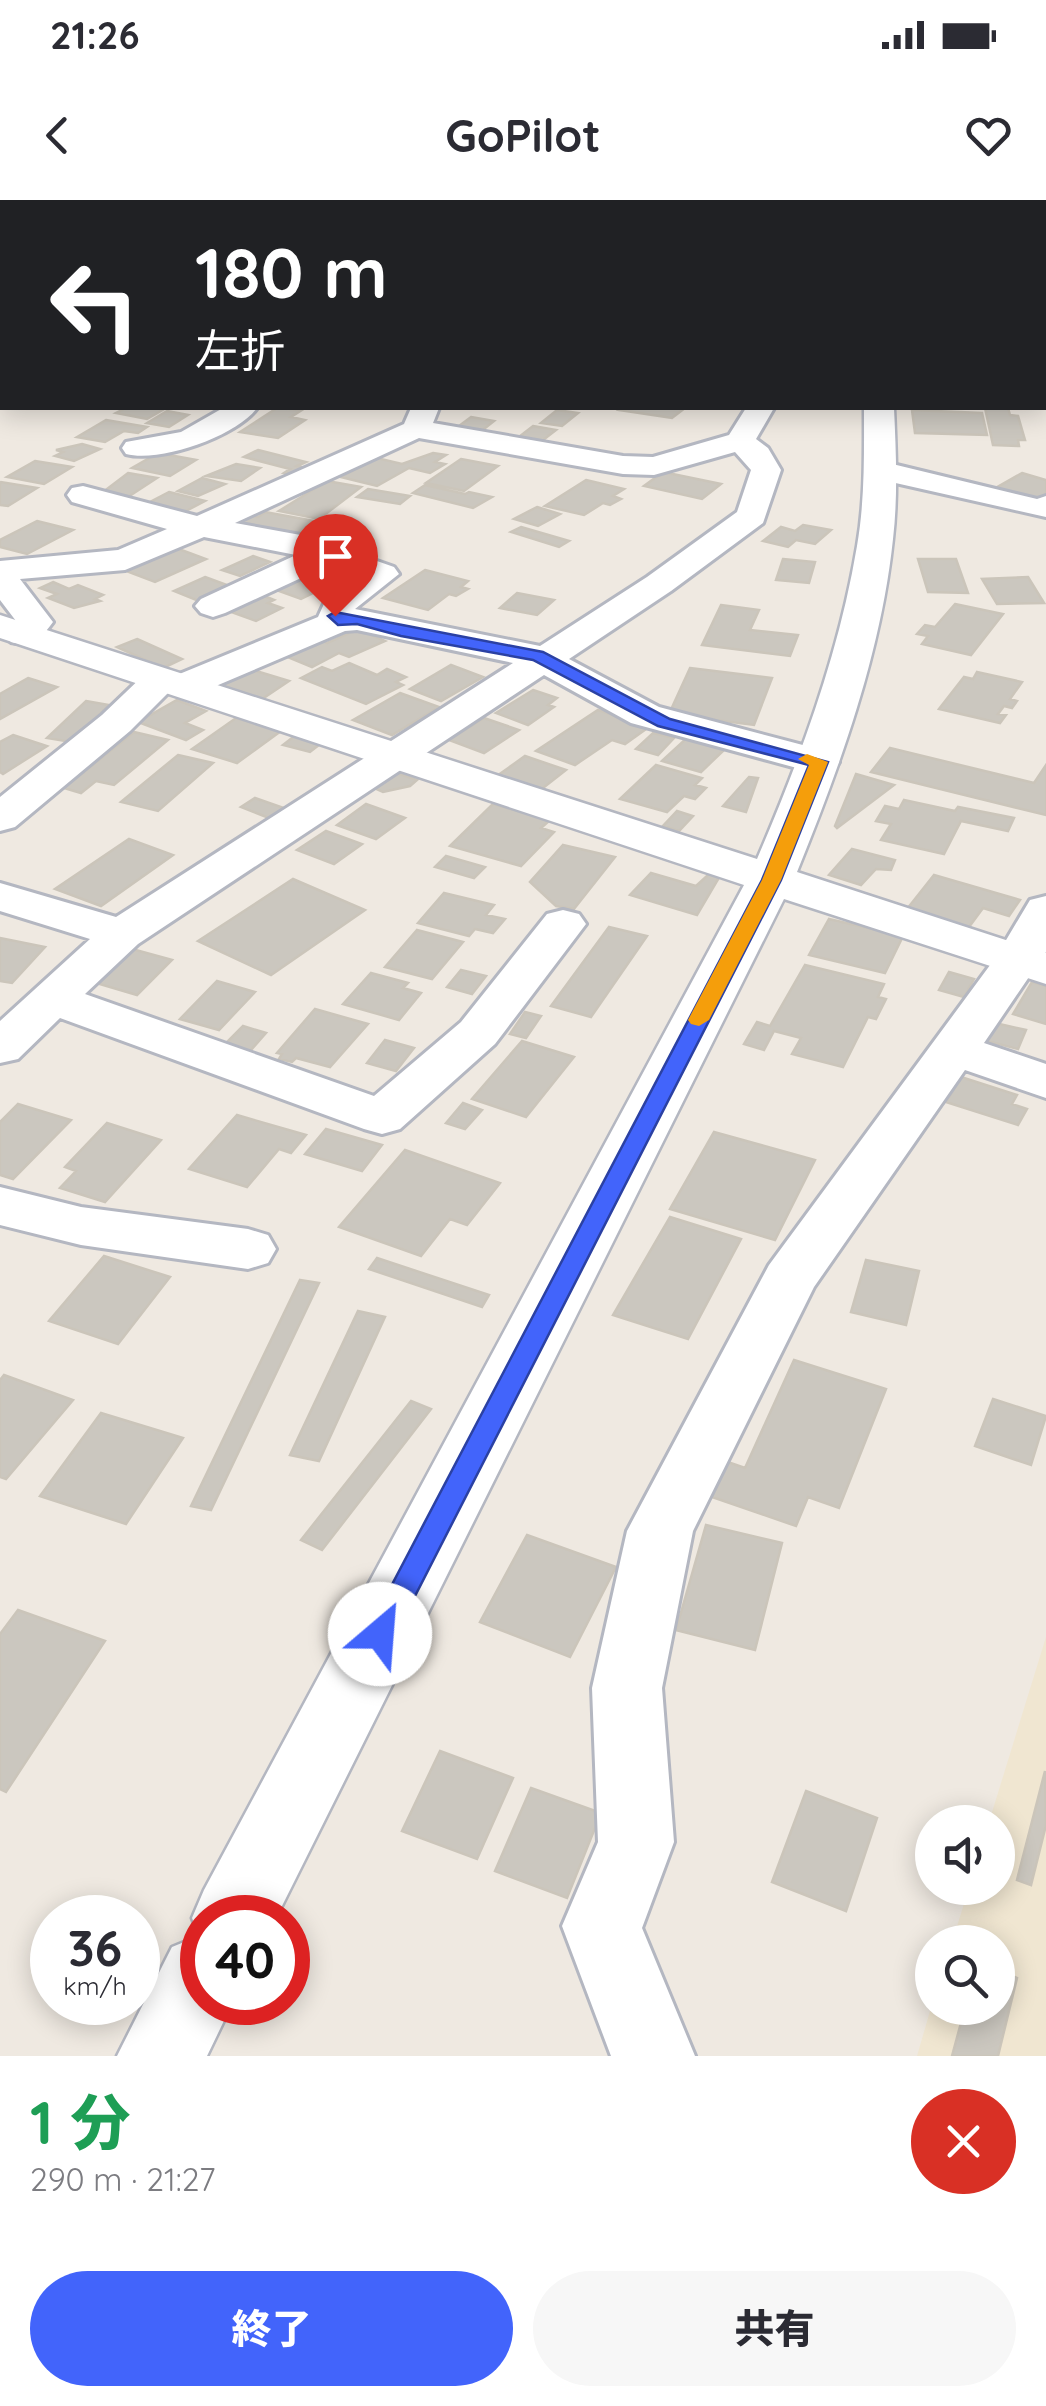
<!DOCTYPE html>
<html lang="ja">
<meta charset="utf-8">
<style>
body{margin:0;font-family:Quicksand,"Noto Sans JP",sans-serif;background:#f7f7f7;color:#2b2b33;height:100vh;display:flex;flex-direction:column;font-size:38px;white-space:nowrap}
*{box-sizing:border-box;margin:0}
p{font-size:32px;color:#7c7c81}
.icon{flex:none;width:55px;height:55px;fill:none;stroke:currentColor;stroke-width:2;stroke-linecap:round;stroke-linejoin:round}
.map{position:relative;height:1856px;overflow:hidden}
.panel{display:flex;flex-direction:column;background:#fff;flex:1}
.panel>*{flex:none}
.banner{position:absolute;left:0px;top:0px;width:1048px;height:210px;box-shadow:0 5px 25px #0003;background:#202124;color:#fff;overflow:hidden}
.buttons{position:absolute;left:915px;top:1605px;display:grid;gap:20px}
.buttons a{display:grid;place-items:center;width:100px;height:100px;border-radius:50%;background:#fff;box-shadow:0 5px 25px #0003;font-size:50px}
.speed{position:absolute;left:30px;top:1695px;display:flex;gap:20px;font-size:50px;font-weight:700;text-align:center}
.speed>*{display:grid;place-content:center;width:130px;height:130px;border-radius:50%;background:#fff;box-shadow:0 5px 25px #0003;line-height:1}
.speed small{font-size:25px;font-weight:400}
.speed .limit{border:15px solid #d22;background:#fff;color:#111}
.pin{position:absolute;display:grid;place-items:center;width:85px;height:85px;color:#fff;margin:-102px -42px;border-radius:50% 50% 50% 0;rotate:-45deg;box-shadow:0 0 10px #0007}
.pin .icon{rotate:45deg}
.me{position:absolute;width:110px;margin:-55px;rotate:27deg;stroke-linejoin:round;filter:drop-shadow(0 0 8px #0008)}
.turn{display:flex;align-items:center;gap:35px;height:210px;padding:0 30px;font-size:45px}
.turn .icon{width:130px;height:130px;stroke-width:2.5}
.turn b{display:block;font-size:70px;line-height:85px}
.round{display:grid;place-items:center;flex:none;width:105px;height:105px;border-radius:52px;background:#f7f7f7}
.summary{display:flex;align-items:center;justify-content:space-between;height:170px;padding:0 30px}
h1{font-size:60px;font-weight:800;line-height:75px;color:#1e9e55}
.primary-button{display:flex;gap:20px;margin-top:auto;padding:20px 30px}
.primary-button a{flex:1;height:115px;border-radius:60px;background:#4264fb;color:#fff;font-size:40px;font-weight:800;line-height:115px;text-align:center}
.primary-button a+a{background:#f7f7f7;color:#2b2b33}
.status{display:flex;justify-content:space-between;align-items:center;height:70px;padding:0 50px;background:#fff;direction:ltr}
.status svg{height:28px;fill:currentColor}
header{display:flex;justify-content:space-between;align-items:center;height:130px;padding:0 30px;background:#fff;font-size:45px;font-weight:800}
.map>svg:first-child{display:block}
.education{fill:#f0e6d1}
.building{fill:#cbc7bf;stroke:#cbc5ba;stroke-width:2.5}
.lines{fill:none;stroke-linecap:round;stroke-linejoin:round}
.street-casing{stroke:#b4b7c1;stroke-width:6}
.secondary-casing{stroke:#b4b7c1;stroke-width:5}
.street{fill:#fff;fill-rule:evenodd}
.secondary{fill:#fff;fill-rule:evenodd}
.route{fill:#4264fb;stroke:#2b41a3;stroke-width:2.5}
.slow{fill:#f59e0b}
</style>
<div class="status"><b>21:26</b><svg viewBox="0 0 49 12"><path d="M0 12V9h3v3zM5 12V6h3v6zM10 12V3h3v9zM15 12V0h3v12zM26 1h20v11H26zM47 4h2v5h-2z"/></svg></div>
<header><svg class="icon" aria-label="back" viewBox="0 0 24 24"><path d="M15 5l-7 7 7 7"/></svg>GoPilot<svg class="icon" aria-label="heart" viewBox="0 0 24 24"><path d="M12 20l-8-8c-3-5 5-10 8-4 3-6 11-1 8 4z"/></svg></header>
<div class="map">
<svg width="1046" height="1856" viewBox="0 0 1046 1856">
<rect width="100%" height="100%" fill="#efe9e1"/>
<!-- education -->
<path class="education" d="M 1046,1437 L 1046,1856 L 917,1856 L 932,1804 L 998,1808 L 998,1742 L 952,1742 L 969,1688 L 998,1688 L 998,1622 L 989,1622 Z"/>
<!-- building -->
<path class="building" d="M 126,208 L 166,208 L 147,219 L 116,213 Z
M 277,208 L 302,210 L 291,217 L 305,220 L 278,238 L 240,232 Z
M 622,208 L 685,208 L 672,218 L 619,210 Z
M 985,208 L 1008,208 L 1010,215 L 1018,216 L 1025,240 L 1018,240 L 1019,246 L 993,245 Z
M 557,210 L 578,213 L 562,226 L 541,223 Z
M 912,210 L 982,213 L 987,235 L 915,233 Z
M 167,211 L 188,215 L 169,227 L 147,223 Z
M 471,217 L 494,221 L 479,233 L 455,229 Z
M 106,220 L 147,227 L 138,233 L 124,231 L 105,242 L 77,237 Z
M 533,226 L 556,230 L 538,244 L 515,240 Z
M 82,244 L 100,249 L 74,261 L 55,256 L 63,252 L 56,250 Z
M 258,250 L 306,262 L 297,266 L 309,269 L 298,275 L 284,273 L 290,269 L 244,257 Z
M 158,253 L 196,260 L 170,276 L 132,268 Z
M 433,253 L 446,255 L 435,262 L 445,264 L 430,273 L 409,268 L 377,286 L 341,277 L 377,258 L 402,264 Z
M 461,259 L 498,266 L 464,291 L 426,283 Z
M 35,261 L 72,267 L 44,284 L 7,277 Z
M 236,264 L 260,268 L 241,281 L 206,276 Z
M 663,272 L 721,284 L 702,299 L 644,286 Z
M 128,273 L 157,278 L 128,297 L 103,292 Z
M 1022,273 L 1046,280 L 1046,297 L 1038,302 L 994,289 Z
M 202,278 L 225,284 L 198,296 L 178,291 Z
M 586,280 L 624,289 L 613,296 L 621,299 L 610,305 L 603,303 L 584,315 L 545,306 Z
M 327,281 L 361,287 L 319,319 L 279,311 Z
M 0,283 L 1,282 L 37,288 L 8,306 L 0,305 Z
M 425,285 L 465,294 L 469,292 L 492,297 L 473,308 L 413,293 Z
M 368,289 L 410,296 L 400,304 L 357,297 Z
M 169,292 L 205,301 L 182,313 L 146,304 Z
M 537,307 L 560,314 L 538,326 L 514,319 Z
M 265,312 L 314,321 L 296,335 L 233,324 L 245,315 L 258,317 Z
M 37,321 L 73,330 L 27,354 L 0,347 L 0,340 Z
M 803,325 L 831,330 L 815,344 L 796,340 L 788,347 L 763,341 L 781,327 L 795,331 Z
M 521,327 L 569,341 L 559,347 L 511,332 Z
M 176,348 L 206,359 L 155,382 L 126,371 Z
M 253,356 L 270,362 L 240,376 L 222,370 Z
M 783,359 L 815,362 L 809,383 L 776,380 Z
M 918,359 L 956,359 L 968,393 L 928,392 Z
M 310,369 L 340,380 L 301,399 L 271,388 Z
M 425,370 L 468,381 L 461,387 L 468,389 L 456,396 L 449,394 L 428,410 L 383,398 Z
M 205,377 L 232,387 L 201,402 L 174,391 Z
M 1028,377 L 1044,403 L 997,404 L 982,379 Z
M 53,382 L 69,389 L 78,385 L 103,395 L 95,399 L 100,401 L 74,408 L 48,398 L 57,394 L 40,388 Z
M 517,393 L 554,400 L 537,415 L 500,408 Z
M 259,394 L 274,400 L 268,403 L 282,408 L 256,421 L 226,410 Z
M 955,404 L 1003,414 L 971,455 L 922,444 L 928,436 L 917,434 L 925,425 L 935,427 Z
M 721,405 L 759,410 L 750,430 L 798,435 L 790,456 L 702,445 Z
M 358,429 L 385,441 L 349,457 L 339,453 L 312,467 L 285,456 L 320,439 L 327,443 Z
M 137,439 L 182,459 L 163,468 L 117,447 Z
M 349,463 L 377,475 L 387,469 L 406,477 L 396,482 L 403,485 L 366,504 L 301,478 L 322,467 L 332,471 Z
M 451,465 L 483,477 L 441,501 L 410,489 Z
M 246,468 L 289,481 L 262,499 L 219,485 Z
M 690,468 L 772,478 L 754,525 L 669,514 Z
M 977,472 L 1022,482 L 1010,499 L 1017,501 L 1012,508 L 1004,506 L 998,514 L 1006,515 L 1000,523 L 939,509 L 964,477 L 973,479 Z
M 28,478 L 57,487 L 0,519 L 0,494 Z
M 533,490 L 557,498 L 548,505 L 554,507 L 528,525 L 496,513 Z
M 400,493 L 439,507 L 392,535 L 353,520 Z
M 177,500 L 206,511 L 185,523 L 203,530 L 186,540 L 138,522 Z
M 86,501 L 109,505 L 71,542 L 47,538 Z
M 598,510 L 649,527 L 625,544 L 612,540 L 575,565 L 536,551 Z
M 236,518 L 281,531 L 237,563 L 192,549 Z
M 484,518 L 519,530 L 484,553 L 449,540 Z
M 134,532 L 168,540 L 114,585 L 96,581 L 81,593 L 64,588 Z
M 653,533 L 674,538 L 658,555 L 636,549 Z
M 297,534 L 324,541 L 310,552 L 283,545 Z
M 13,535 L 47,546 L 3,574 L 0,572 L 0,542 Z
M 687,538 L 725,549 L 701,572 L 662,561 Z
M 890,548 L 1034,583 L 1046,565 L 1046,615 L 871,572 Z
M 178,555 L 213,563 L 158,611 L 121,602 Z
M 525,556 L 566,570 L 539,591 L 497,576 Z
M 656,565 L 702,578 L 695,585 L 706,588 L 695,599 L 684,596 L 667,612 L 620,599 Z
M 394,572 L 417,580 L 410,586 L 383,592 L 372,587 Z
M 856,574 L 894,585 L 837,628 L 835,626 Z
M 749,577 L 758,578 L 746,612 L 723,606 Z
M 255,598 L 284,608 L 269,618 L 241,607 Z
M 904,600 L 955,611 L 958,607 L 1014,618 L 1008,631 L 961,621 L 944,654 L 881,640 L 891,624 L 876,621 L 885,606 L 899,609 Z
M 366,604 L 405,618 L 376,639 L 337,625 Z
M 493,604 L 550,620 L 541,628 L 554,632 L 521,666 L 450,646 Z
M 677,611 L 693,616 L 679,631 L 663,626 Z
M 326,631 L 362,644 L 334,664 L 297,650 Z
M 129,639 L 173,655 L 101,706 L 55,689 Z
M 563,645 L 615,657 L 574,709 L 556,706 L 530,682 Z
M 852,649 L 895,660 L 891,670 L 876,669 L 861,685 L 829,675 Z
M 446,656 L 485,667 L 474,678 L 435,667 Z
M 651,673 L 696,686 L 709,674 L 720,676 L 697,715 L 630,695 Z
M 934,675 L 1020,700 L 1009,716 L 983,708 L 969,727 L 907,709 Z
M 293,679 L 365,710 L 271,775 L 198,741 Z
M 444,693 L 494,705 L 486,715 L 505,719 L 493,733 L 475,729 L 469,736 L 418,723 Z
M 829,719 L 903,736 L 885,773 L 809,755 Z
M 609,727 L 647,736 L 591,817 L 551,806 Z
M 417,730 L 463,742 L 432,779 L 385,767 Z
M 0,738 L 45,747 L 12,783 L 0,781 Z
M 132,749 L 172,760 L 137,795 L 96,783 Z
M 805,765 L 884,784 L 878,797 L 886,799 L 876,819 L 868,817 L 843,867 L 792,854 L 801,838 L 774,831 L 764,850 L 744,844 L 757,822 L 770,826 Z
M 461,770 L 486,776 L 472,794 L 447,787 Z
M 949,772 L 974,779 L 964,797 L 939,790 Z
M 371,773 L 408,783 L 403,788 L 421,793 L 399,820 L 343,804 Z
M 217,781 L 255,792 L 219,830 L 180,819 Z
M 1032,782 L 1046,786 L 1046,824 L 1013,814 Z
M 315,809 L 368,824 L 330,867 L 296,858 L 292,862 L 279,859 L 282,854 L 277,853 Z
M 525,812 L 541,816 L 526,838 L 510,834 Z
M 995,823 L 1026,830 L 1018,849 L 987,841 Z
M 243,826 L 266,833 L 250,851 L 225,844 Z
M 385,840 L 414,848 L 396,871 L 367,863 Z
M 522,841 L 574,857 L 526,917 L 472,899 Z
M 961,877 L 1017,895 L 1012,904 L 1027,909 L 1018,925 L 946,902 Z
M 463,903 L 482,910 L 465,929 L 446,923 Z
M 18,904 L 71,920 L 13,979 L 0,975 L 0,922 Z
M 237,915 L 306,935 L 291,953 L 279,949 L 247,987 L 189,969 Z
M 107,923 L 161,940 L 105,1002 L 60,988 L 76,971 L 65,967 Z
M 326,929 L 382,945 L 362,971 L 305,954 Z
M 714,932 L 815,960 L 775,1040 L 670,1009 Z
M 405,950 L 500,983 L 467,1025 L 450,1019 L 421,1056 L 339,1027 Z
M 670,1017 L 741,1039 L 688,1139 L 613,1115 Z
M 104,1056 L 170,1077 L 118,1144 L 49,1121 Z
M 377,1058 L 489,1095 L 482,1107 L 369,1069 Z
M 866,1060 L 919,1071 L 906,1125 L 851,1112 Z
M 300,1080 L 319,1083 L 211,1310 L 191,1306 Z
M 358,1111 L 385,1117 L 319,1261 L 290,1255 Z
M 794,1160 L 886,1189 L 839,1308 L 808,1297 L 796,1326 L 712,1297 L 728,1262 L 745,1268 Z
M 4,1175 L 73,1200 L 6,1279 L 0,1277 L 0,1180 Z
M 993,1199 L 1046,1216 L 1031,1265 L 975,1246 Z
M 411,1201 L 431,1209 L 322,1350 L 301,1340 Z
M 101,1213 L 183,1238 L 126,1324 L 40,1296 Z
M 706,1325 L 782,1343 L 755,1450 L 676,1430 Z
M 527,1335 L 616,1367 L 570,1457 L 480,1422 Z
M 18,1410 L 105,1441 L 6,1592 L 0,1589 L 0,1434 Z
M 440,1551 L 513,1578 L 477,1659 L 402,1631 Z
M 1045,1571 L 1046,1625 L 1031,1685 L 1017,1680 Z
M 531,1588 L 601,1613 L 567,1698 L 495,1671 Z
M 806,1591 L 877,1618 L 846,1711 L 772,1682 Z
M 998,1770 L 1017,1778 L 998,1856 L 952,1856 L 965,1808 L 998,1808 Z"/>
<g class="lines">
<!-- street casing -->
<g class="street-casing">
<path id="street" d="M 251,0 L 290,0 L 291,2 L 253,2 Z
M 862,0 L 932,0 L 933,2 L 864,2 Z
M 1045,2 L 1046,2 L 1046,16 L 1045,16 Z
M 0,28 L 2,28 L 2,42 L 0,42 Z
M 2,92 L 2,108 L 0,109 L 0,93 Z
M 1045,167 L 1046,167 L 1046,183 L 1045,183 Z
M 223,208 L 257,208 C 237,236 160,263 126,254 L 122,248 L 126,242 L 181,232 Z
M 411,208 L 439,208 L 433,223 L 623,256 L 653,257 L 729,235 L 746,208 L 774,208 L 756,239 L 768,248 L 781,270 L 763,323 L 671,391 L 569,459 L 659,507 L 833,553 L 839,562 L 833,571 L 819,574 L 631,523 L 544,475 L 138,744 L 85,794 L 374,896 L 461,822 L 547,714 L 563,710 L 579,714 L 586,724 L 495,844 L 400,929 L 382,934 L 364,929 L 60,818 L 18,859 L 0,863 L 0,821 L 90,739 L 0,711 L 0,683 L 116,717 L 513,463 L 357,430 L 345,431 L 197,494 L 184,497 L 169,492 L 130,531 L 15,627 L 0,631 L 0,597 L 102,515 L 148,471 L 161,468 L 177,475 L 318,417 L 328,395 L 356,376 L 327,366 L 225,413 L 213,417 L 201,413 L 195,406 L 201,399 L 296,355 L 204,337 L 125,370 L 20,379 L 53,422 C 41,439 32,447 11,442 L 6,434 L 16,421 L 0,400 L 0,361 L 118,350 L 167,329 L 72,302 L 67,295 L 72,288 L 83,286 L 197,316 L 404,224 ZM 419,238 L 623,274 L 654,275 L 735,252 L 751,270 L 737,312 L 647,377 L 540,446 L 355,409 L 399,374 L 394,367 L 306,336 L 235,323 Z
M 880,261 L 1037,299 L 1046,296 L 1046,317 L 869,277 L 865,270 L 869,263 Z
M 1046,696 L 1046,752 L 984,843 L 1046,864 L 1046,898 L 965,870 L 814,1087 L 693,1331 L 662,1488 L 674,1642 L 642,1728 L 695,1856 L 611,1856 L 562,1726 L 598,1642 L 592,1488 L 627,1331 L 769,1065 L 996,757 L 1030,700 Z
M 0,987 L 81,1007 L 248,1029 L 268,1035 L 276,1049 L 268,1063 L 248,1069 L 81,1045 L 0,1025 Z"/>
</g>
<!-- secondary casing -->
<g class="secondary-casing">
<path id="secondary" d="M 815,0 L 837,0 L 838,2 L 816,2 Z
M 864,208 L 894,208 C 896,252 898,296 893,339 C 881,454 840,566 797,672 L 1046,753 L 1046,784 L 784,699 L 276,1718 L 202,1718 L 202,1802 L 233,1802 L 207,1856 L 117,1856 L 172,1747 L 199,1736 L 192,1718 L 204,1690 L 744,685 L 0,438 L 0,415 L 757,659 C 800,559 839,454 857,346 C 865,300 864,254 864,208 Z"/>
</g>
<!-- street -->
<use href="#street" class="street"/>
<!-- secondary -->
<use href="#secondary" class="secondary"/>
</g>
<!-- route -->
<path class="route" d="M 335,412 L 543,452 L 670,519 L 828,562 L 781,680 L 391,1443 L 380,1447 L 370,1443 L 366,1434 L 762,680 L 809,565 L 658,526 L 533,460 L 401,436 L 357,424 L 338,425 L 328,416 Z"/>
<!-- slow -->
<path class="slow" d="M 807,554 L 828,562 L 781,680 L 709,820 L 699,826 L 691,824 L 688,820 L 762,680 L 809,565 L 798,559 Z"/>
</svg>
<div class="buttons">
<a><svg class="icon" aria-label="sound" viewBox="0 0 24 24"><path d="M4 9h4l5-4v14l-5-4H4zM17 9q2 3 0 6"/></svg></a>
<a><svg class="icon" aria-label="search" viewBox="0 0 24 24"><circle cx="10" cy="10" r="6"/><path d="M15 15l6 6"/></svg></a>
</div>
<div class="speed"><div>36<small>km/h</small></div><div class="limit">40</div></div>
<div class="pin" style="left:335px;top:416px;background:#d93025"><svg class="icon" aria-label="arrive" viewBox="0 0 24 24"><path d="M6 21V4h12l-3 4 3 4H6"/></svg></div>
<svg class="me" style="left:380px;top:1434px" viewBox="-20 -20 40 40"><circle r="19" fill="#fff"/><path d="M0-13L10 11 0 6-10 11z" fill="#4264fb"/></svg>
<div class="banner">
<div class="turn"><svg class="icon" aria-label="left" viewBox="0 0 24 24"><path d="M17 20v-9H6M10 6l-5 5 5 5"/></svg><div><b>180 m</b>左折</div></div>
</div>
</div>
<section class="panel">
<div class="summary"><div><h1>1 分</h1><p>290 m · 21:27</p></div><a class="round" style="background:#d93025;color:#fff"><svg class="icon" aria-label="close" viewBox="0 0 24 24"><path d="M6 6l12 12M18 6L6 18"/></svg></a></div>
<div class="primary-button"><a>終了</a><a>共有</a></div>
</section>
